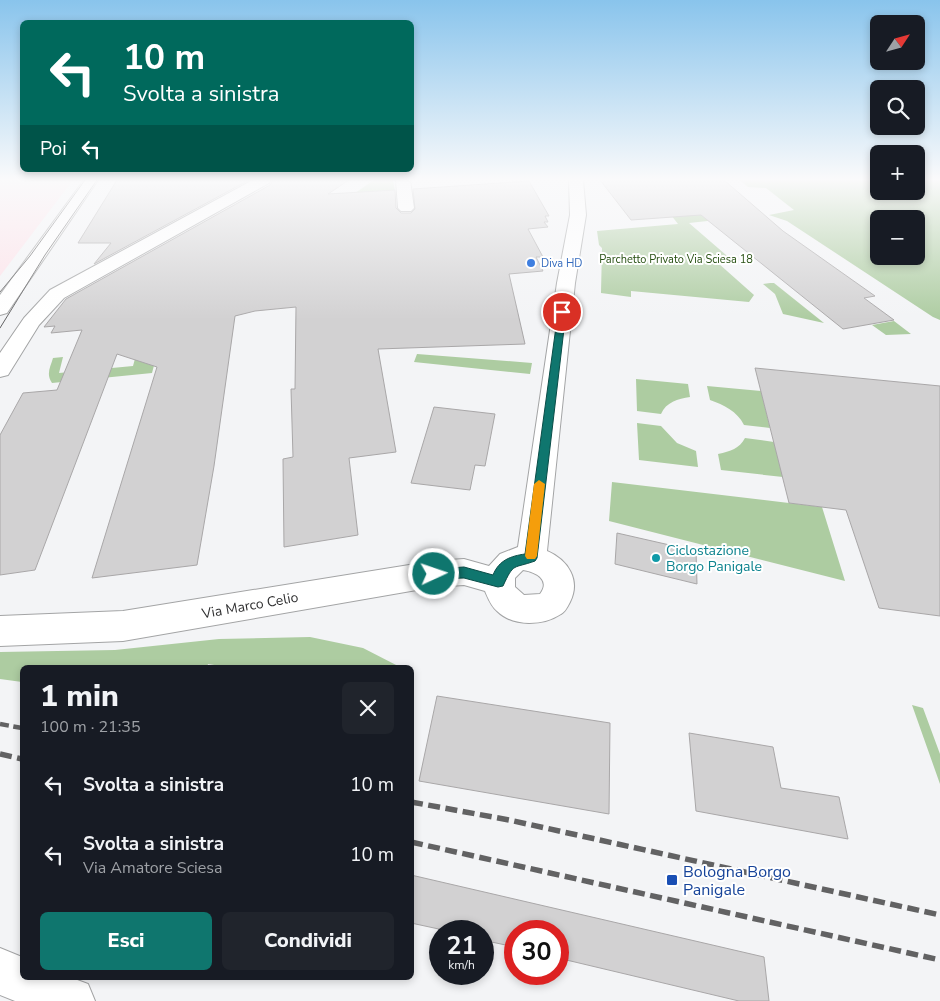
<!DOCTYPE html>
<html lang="it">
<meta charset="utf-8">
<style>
body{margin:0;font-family:"Nunito Sans",sans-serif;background:#20242c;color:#f1f3f6;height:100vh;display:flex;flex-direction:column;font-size:19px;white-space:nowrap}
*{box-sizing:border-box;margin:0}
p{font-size:16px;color:#9ea1a6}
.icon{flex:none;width:28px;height:28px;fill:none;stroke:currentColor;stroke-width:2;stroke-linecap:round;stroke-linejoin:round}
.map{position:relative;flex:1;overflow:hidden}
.sheet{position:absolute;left:20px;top:665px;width:394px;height:315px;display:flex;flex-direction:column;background:#171b24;border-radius:8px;box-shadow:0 2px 8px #0003}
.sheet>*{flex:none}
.banner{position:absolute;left:20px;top:20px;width:394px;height:152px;border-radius:8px;box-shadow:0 2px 8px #0003;background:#00695c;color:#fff;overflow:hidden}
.needle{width:32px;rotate:54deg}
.controls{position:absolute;left:870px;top:15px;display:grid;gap:10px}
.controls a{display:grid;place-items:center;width:55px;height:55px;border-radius:8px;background:#171b24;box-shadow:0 2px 8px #0003;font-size:25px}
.speed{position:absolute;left:429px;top:920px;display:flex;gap:10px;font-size:25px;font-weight:700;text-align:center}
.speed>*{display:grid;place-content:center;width:65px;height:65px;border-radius:50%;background:#171b24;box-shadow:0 2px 8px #0003;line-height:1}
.speed small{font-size:12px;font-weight:400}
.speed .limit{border:8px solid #d22;background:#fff;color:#111}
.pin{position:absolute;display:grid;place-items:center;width:42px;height:42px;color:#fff;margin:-21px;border:2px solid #fff;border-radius:50%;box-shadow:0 1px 5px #0007}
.me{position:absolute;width:55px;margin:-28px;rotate:87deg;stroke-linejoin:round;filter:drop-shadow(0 0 4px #0008)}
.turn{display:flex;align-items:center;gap:18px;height:105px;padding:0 20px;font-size:22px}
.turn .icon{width:65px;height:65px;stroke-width:2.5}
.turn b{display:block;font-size:35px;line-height:42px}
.then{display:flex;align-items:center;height:48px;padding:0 20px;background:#0003;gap:10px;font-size:19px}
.round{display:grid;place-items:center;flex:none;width:52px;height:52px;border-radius:8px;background:#20242c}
.overview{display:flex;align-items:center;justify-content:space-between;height:85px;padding:0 20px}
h1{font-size:30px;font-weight:800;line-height:38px}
.cta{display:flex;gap:10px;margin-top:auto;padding:10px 20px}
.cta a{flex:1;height:58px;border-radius:8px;background:#0f766e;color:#fff;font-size:20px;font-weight:800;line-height:58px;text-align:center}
.cta a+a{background:#20242c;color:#f1f3f6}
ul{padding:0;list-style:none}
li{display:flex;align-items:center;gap:15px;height:70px;padding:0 20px}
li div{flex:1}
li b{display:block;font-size:19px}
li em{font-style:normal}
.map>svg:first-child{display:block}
.commercial{fill:#fde2e9}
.green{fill:#adcca1;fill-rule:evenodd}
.building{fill:#d2d1d2;stroke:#a9a7a8}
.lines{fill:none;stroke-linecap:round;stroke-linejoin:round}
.minor-casing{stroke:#a3a4a5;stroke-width:2}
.major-casing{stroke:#a3a4a5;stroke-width:2}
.minor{fill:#fff;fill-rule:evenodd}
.major{fill:#fff;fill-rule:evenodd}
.tram{stroke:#626263;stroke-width:1}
.rail-far1{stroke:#626263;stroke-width:4.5;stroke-dasharray:9 4.5;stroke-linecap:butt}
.rail{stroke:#626263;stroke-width:5.5;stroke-dasharray:12 5.5;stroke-linecap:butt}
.route{fill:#0f766e;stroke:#0a4d48}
.slow{fill:#f59e0b}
.shop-dot{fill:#3f7fe0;stroke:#fff;stroke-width:2}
.culture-dot{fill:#0f9aa8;stroke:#fff;stroke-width:2}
.transit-dot{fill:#1a4fb4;stroke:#fff;stroke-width:2}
.labels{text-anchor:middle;stroke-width:4;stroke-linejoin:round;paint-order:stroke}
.far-park-label{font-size:11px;fill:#264f11;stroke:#fff}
.far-shop-label{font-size:11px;fill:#366cbe;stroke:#fff;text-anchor:start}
.culture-label{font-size:14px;fill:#0d838f;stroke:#fff;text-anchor:start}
.street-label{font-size:14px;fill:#2f2f30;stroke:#fff}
.near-transit-label{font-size:16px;fill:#164399;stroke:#fff;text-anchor:start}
</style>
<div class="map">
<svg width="940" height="1001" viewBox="0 0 940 1001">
<rect width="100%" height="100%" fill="#f3f4f6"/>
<!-- commercial -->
<path class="commercial" d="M 0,180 L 73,180 L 0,276 Z"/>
<!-- green -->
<path class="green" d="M 374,180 L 393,180 L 395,191 L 355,193 Z
M 740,180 L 879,180 L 879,191 L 916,191 L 916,180 L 940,180 L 940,320 L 933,317 L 787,221 L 769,215 L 794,210 L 766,188 L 748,187 ZM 879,219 L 916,219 L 916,256 L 879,256 Z
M 664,206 L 726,219 L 689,223 L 733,261 L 718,263 L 754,295 L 749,302 L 631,291 L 631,297 L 601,293 L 602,248 L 599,245 L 597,231 L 678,224 Z
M 770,283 L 774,283 L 824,323 L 783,314 L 775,294 L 763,284 Z
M 166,320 L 152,373 L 52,383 C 46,374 50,368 53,358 L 63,357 L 59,373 L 133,366 L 145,322 Z
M 894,321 L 911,334 L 886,335 L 872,325 Z
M 417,354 L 532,363 L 530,374 L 414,362 Z
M 636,379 L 688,384 L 690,397 C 678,399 666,402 661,414 L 637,411 Z
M 707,386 L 761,391 L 770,428 L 744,425 C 737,411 724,405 710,400 Z
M 637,423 L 661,426 L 677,443 L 696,451 L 698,467 L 639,460 Z
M 745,438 L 774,442 L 783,477 L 721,470 L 718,454 C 731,451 739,449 745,438 Z
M 612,482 L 822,507 L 845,581 L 609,521 Z
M 310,637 L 363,648 L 400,667 L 233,668 L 208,664 L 207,668 L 22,668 L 22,682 L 0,679 L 0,652 L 115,650 L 219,639 Z
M 912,705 L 923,708 L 940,754 L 940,784 Z"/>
<!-- building -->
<path class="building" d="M 117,180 L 249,180 L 94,264 L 111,243 L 78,243 Z
M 273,180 L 349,180 L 328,194 L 395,190 L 396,208 L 401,213 L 411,213 L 415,209 L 413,189 L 529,181 L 549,216 L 545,216 L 548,222 L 544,222 L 548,227 L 528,229 L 543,257 L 536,257 L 543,271 L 509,274 L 525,344 L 378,349 L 396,452 L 349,458 L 358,535 L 284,547 L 283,459 L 293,457 L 291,389 L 295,389 L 296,307 L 255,311 L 235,316 L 214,466 L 197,565 L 92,578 L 157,367 L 117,354 L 35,570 L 0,575 L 0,435 L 23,393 L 57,390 L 82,330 L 51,333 L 55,326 L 44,327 L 66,299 L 270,185 Z
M 600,180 L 724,180 L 783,231 L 875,296 L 864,298 L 894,320 L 843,329 L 701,215 L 631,220 Z
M 755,368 L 940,386 L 940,616 L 879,608 L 846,510 L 789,503 Z
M 434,407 L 495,414 L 485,466 L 475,465 L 470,490 L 411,483 Z
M 617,533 L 696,551 L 697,584 L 615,564 Z
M 437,696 L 610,723 L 609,814 L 419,781 Z
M 689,733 L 773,747 L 781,788 L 839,797 L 848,839 L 696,811 Z
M 411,875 L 764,957 L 769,1001 L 739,1001 L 558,958 L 558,931 L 515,931 L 515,947 L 482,940 L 482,931 L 448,931 L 411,923 Z"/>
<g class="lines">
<!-- minor casing -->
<g class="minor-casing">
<path id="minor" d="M 253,180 L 271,180 L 269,183 L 64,298 L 39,325 L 8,375 L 0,377 L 0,353 L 24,318 L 50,290 Z
M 396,180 L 410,180 L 414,208 L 411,211 L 401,211 L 398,208 Z
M 569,180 L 583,180 L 586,215 L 575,283 L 547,551 C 568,560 581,580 570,602 C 568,606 565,612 561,614 C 543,626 513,627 497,611 C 491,606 488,598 485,591 L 464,585 L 434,587 L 123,641 L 0,646 L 0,616 L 123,611 L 434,561 L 464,559 L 489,566 L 500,554 L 518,547 L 557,283 L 570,215 ZM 523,570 C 536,572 551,580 540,594 L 524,595 L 515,587 L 515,578 Z
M 0,948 L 22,957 L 22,978 L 72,978 L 88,984 L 95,1001 L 15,1001 L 0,995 Z"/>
</g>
<!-- major casing -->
<g class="major-casing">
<path id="major" d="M 84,180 L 98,180 L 7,313 L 0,315 L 0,295 Z"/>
</g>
<!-- minor -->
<use href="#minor" class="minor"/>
<!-- major -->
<use href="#major" class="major"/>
<!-- tram -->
<path class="tram" d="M 0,292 L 30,256 L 85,180
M 0,328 L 45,255 L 97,180"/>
<!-- rail-far1 -->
<path class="rail-far1" d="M 0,724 L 22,728"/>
<!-- rail -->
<path class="rail" d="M 0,754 L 22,759
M 411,802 L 509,820 L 940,915
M 411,842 L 940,960"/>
</g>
<!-- sky -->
<linearGradient id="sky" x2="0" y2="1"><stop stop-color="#89c4ec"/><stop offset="0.56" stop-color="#fafafb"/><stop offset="1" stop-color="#fafafb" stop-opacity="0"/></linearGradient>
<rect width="940" height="320" fill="url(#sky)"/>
<!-- route -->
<path class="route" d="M 562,309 L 566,312 L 537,558 L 535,561 C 513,569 514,562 503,586 L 498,587 L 464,578 L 434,579 L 429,578 L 427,574 L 429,570 L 434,569 L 464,567 L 493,575 C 499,560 511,556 525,554 L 558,312 Z"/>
<!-- slow -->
<path class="slow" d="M 539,480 L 545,484 L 537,556 L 535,559 L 527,559 L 525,556 L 534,484 Z"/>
<!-- markers -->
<circle class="shop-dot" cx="531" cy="263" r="5"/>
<circle class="culture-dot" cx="656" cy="558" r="5"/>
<rect class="transit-dot" x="666" y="874" width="12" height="12" rx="2.5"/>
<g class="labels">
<!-- far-park labels -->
<g class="far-park-label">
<text x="676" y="263">Parchetto Privato Via Sciesa 18</text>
</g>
<!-- far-shop labels -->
<g class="far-shop-label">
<text x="541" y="267">Diva HD</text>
</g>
<!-- culture labels -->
<g class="culture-label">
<text x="666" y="555">Ciclostazione<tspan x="666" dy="16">Borgo Panigale</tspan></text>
</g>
<!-- street labels -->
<g class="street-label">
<text transform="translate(250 605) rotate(-10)" y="5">Via Marco Celio</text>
</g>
<!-- near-transit labels -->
<g class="near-transit-label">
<text x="683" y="877">Bologna Borgo<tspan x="683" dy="18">Panigale</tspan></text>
</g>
</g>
</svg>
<div class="controls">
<a><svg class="needle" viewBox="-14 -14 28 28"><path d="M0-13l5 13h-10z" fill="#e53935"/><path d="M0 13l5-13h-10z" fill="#9ea1a6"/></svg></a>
<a><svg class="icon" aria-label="search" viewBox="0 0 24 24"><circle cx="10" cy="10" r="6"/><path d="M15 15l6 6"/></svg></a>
<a>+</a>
<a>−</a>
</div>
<div class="speed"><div>21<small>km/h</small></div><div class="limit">30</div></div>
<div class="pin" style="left:562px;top:312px;background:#d93025"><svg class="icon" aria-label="arrive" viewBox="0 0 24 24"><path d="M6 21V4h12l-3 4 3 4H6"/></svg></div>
<svg class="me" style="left:434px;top:574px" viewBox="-20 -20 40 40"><circle r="17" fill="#0f766e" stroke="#fff" stroke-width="3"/><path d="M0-11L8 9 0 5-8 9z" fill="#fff"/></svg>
<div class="banner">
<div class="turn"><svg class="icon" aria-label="left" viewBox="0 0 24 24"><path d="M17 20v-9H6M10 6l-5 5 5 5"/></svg><div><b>10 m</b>Svolta a sinistra</div></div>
<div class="then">Poi<svg class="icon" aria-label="left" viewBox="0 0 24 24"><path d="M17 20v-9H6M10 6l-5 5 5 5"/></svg></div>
</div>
<section class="sheet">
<div class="overview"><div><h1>1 min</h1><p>100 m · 21:35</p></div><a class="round"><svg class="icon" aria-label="close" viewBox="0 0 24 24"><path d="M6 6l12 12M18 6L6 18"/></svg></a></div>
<ul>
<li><svg class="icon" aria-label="left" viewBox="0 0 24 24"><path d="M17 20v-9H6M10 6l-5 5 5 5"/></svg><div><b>Svolta a sinistra</b></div><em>10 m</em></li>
<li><svg class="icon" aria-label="left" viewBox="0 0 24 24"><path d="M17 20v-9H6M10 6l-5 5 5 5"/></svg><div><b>Svolta a sinistra</b><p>Via Amatore Sciesa</p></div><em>10 m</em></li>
</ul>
<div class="cta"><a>Esci</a><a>Condividi</a></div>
</section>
</div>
